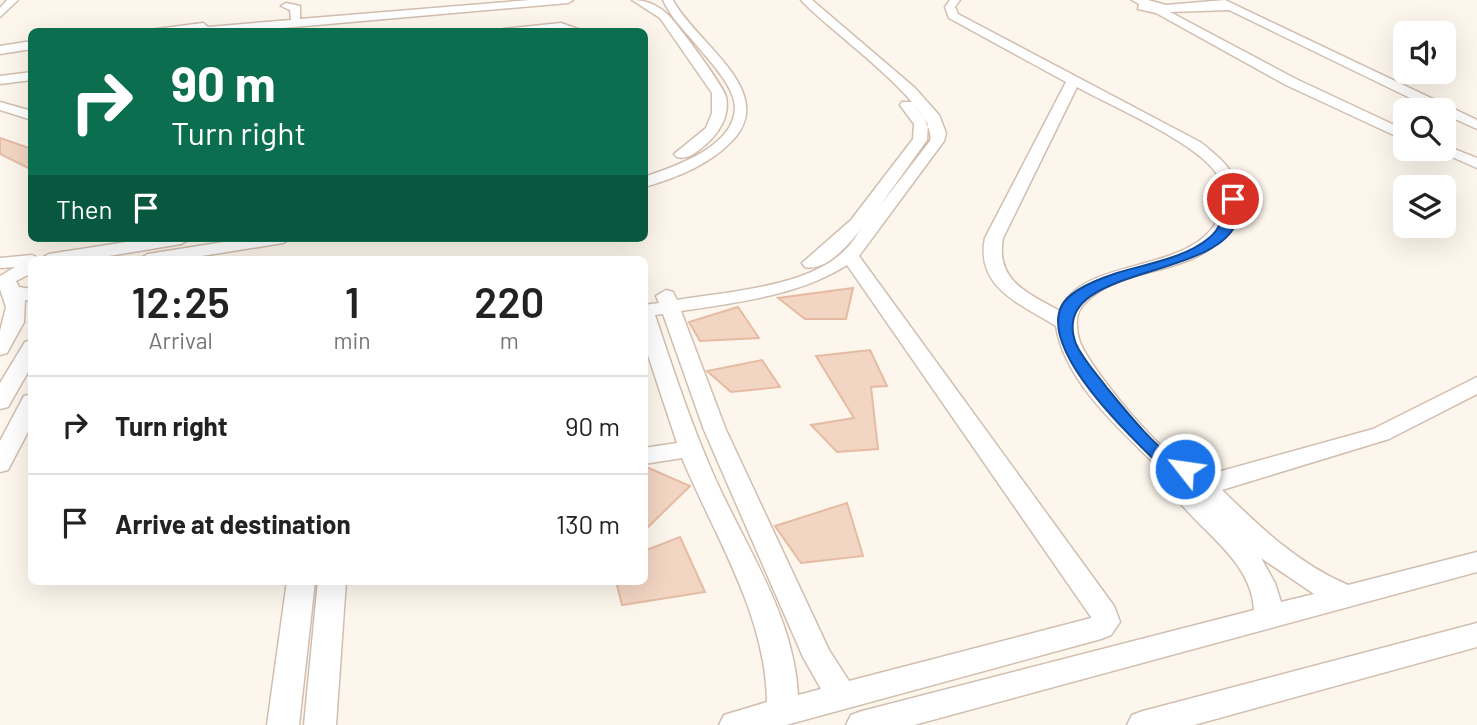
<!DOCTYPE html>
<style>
body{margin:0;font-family:Barlow,sans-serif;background:#f2f2f2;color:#222;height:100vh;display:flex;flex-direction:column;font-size:26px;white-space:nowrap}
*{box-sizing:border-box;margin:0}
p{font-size:23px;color:#767676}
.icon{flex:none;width:38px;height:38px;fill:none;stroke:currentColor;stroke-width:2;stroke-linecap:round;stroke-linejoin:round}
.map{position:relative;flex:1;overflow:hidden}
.panel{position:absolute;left:28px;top:256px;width:620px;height:329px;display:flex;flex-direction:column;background:#fff;border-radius:10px;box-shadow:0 7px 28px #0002}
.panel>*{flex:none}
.guide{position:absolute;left:28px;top:28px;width:620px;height:214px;border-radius:10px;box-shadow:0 7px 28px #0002;background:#0b6e4f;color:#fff;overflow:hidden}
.buttons{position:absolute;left:1393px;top:21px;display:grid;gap:14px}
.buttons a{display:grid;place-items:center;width:63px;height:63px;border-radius:10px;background:#fff;box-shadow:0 7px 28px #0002;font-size:35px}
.pin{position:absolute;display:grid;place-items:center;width:60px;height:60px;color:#fff;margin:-30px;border:4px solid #fff;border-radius:50%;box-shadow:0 2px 7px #0007}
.me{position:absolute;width:77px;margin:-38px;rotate:300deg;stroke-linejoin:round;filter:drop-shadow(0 0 5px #0008)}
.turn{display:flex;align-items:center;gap:24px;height:147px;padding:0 28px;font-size:32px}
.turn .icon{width:91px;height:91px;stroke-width:2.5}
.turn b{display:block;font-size:49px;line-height:60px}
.then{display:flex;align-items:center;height:66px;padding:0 28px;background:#0003;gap:14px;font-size:26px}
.eta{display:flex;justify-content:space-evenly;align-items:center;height:119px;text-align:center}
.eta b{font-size:42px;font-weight:600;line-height:49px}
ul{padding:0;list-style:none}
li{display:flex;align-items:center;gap:21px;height:98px;padding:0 28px;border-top:2px solid #e0e0e0}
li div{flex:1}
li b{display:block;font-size:26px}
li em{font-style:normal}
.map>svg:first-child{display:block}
.building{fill:#f3d5c3;stroke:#e6bba3;stroke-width:2}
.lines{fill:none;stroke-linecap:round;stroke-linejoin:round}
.minor-casing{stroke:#d1beb0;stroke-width:3}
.minor{fill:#fff;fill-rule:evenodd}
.route{fill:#1a73e8;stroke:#114b97;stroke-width:2}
</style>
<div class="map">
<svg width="1477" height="725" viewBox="0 0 1477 725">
<rect width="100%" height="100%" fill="#fdf6ec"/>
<!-- building -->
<path class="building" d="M 0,138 L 32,149 L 32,170 L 0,154 Z
M 853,288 L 846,319 L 805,319 L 778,298 Z
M 738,307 L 759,338 L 700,341 L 689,322 Z
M 870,350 L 887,386 L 871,387 L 878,449 L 837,452 L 811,425 L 854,418 L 816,356 Z
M 762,360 L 780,387 L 731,392 L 707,371 Z
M 644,466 L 690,486 L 644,531 Z
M 847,503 L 863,556 L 801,563 L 775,526 Z
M 680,537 L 705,592 L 622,605 L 616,581 L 644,581 L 644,551 Z"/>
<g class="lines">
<!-- minor casing -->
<g class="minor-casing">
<path id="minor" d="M 7,0 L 18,0 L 0,17 L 0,8 Z
M 530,0 L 573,0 L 568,3 L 237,32 L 133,32 L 203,23 L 208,27 L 291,20 L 290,10 L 281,6 L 286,3 L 300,6 L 300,19 Z
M 632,0 C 645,0 656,4 666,13 C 675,20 725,88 726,97 C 730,116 719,133 705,145 C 697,152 688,160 677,157 L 674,154 L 706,128 L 712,113 L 712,93 L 660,18 Z
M 663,0 L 673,0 C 695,43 782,93 730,143 C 708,165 674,179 644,187 L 644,177 C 674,167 734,147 735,108 C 735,87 711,63 699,48 C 686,32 671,18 663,0 Z
M 801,0 L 812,0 L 915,88 L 939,115 L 946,133 L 944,141 L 859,256 L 1114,606 L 1120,622 L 1111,635 L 1101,639 L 786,725 L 719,725 L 724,715 L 767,702 C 766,615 715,537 682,458 L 644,464 L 644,448 L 677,443 L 644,343 L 644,305 L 659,303 L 656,296 L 666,290 L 673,292 L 677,300 C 726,292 808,287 844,251 C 851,245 856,236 861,229 C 849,244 826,272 805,267 L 802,263 L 851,220 L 913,139 L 914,124 L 900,105 L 902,102 L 912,102 L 928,124 L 927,140 L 879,207 L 930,141 C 939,106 825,28 801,0 ZM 847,265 L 1091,617 L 1091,618 L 849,681 L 829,650 L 726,430 L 681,311 C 738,302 798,296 847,265 ZM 663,314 L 704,430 L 803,657 L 821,689 L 798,695 C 794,616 745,546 714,476 C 691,424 673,369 655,315 Z
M 950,0 L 960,0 L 955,7 L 958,14 L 1200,142 C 1221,158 1249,182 1238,211 C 1210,284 1126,258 1084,304 C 1075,313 1076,328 1079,339 C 1085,363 1158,450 1180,461 C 1193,467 1203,463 1214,473 L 1373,429 L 1477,377 L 1477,394 L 1389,439 L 1222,490 C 1260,527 1298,564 1348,585 L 1477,552 L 1477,572 L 914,725 L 846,725 L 851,715 L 862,711 L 1254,610 C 1252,562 1204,534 1177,499 L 1166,495 L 1156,475 L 1160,469 C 1121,430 1065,383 1056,326 C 1021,304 975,288 985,238 L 1066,82 L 949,18 L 945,7 ZM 1077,87 C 1113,107 1196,142 1217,174 C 1226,187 1225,201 1220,215 C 1194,277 1082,254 1060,311 C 1028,293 995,281 1003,238 ZM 1182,478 L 1191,479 L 1197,486 L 1184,483 ZM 1261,558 L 1314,594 L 1281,602 L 1275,583 Z
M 1132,0 L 1148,0 L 1166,5 L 1225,0 L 1477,120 L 1477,129 L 1444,114 L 1444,110 L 1435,110 L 1229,10 L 1170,12 L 1296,79 L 1405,130 L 1405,139 L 1400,138 L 1286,85 L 1156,13 L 1138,9 L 1139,4 Z
M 561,23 L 586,32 L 498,32 L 503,29 Z
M 32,41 L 32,49 L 0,54 L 0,46 Z
M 32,72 L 32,80 L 0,84 L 0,76 Z
M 0,102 L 32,111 L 32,120 L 0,110 Z
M 1444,145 L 1477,158 L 1477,168 L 1434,149 L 1444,149 Z
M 152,238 L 190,239 L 181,244 L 91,259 L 32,259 L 32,273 L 16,281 L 19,287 L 32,289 L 32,301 L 25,300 L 24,322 L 7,353 L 0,355 L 0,331 L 6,307 L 0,289 L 0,276 L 15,267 L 0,268 L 0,258 L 32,255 L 40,259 L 49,254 Z
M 249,238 L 292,238 L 283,243 L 183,259 L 139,259 L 148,254 Z
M 32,340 L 32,365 L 8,407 L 0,409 L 0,383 L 25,342 Z
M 32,394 L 32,424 L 8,470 L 0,472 L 0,441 L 24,396 Z
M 287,581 L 315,581 L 299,725 L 267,725 Z
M 318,581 L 346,581 L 336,725 L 304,725 Z
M 1477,623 L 1477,647 L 1194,725 L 1127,725 L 1132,715 L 1143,711 Z"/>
</g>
<!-- minor -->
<use href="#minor" class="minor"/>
</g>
<!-- route -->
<path class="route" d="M 1228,197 L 1239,199 C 1238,206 1239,214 1237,221 C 1217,281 1046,265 1076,344 C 1083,360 1097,374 1107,388 C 1126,411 1152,444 1177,461 C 1181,464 1187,463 1192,464 L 1195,469 L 1192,473 L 1169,474 C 1137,443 1040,354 1061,307 C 1068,291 1099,279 1114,274 C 1144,264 1184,259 1209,238 C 1224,226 1221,213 1228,197 Z"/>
</svg>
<div class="buttons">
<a><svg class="icon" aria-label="sound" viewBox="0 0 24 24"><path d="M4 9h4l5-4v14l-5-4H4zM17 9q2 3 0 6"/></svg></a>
<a><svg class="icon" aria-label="search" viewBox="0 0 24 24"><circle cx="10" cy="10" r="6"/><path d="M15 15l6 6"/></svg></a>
<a><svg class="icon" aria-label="layers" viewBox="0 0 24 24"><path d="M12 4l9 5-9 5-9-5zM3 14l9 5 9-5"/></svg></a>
</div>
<div class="pin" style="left:1233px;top:199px;background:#d93025"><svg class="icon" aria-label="arrive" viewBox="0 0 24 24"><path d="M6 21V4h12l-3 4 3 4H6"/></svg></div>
<svg class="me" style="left:1185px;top:469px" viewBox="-20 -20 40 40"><circle r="17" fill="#1a73e8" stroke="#fff" stroke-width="3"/><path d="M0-11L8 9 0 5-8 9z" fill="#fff"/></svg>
<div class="guide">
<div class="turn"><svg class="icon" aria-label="right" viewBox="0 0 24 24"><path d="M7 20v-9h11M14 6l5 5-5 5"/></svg><div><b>90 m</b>Turn right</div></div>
<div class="then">Then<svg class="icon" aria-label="arrive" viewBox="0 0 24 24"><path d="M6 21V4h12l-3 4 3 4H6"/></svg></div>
</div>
<section class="panel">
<div class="eta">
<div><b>12:25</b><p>Arrival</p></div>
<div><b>1</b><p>min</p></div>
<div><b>220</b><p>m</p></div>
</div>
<ul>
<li><svg class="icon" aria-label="right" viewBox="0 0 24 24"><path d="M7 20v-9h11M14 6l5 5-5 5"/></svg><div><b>Turn right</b></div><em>90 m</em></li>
<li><svg class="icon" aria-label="arrive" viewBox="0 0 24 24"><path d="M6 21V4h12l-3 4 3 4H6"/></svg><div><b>Arrive at destination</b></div><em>130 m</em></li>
</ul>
</section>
</div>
